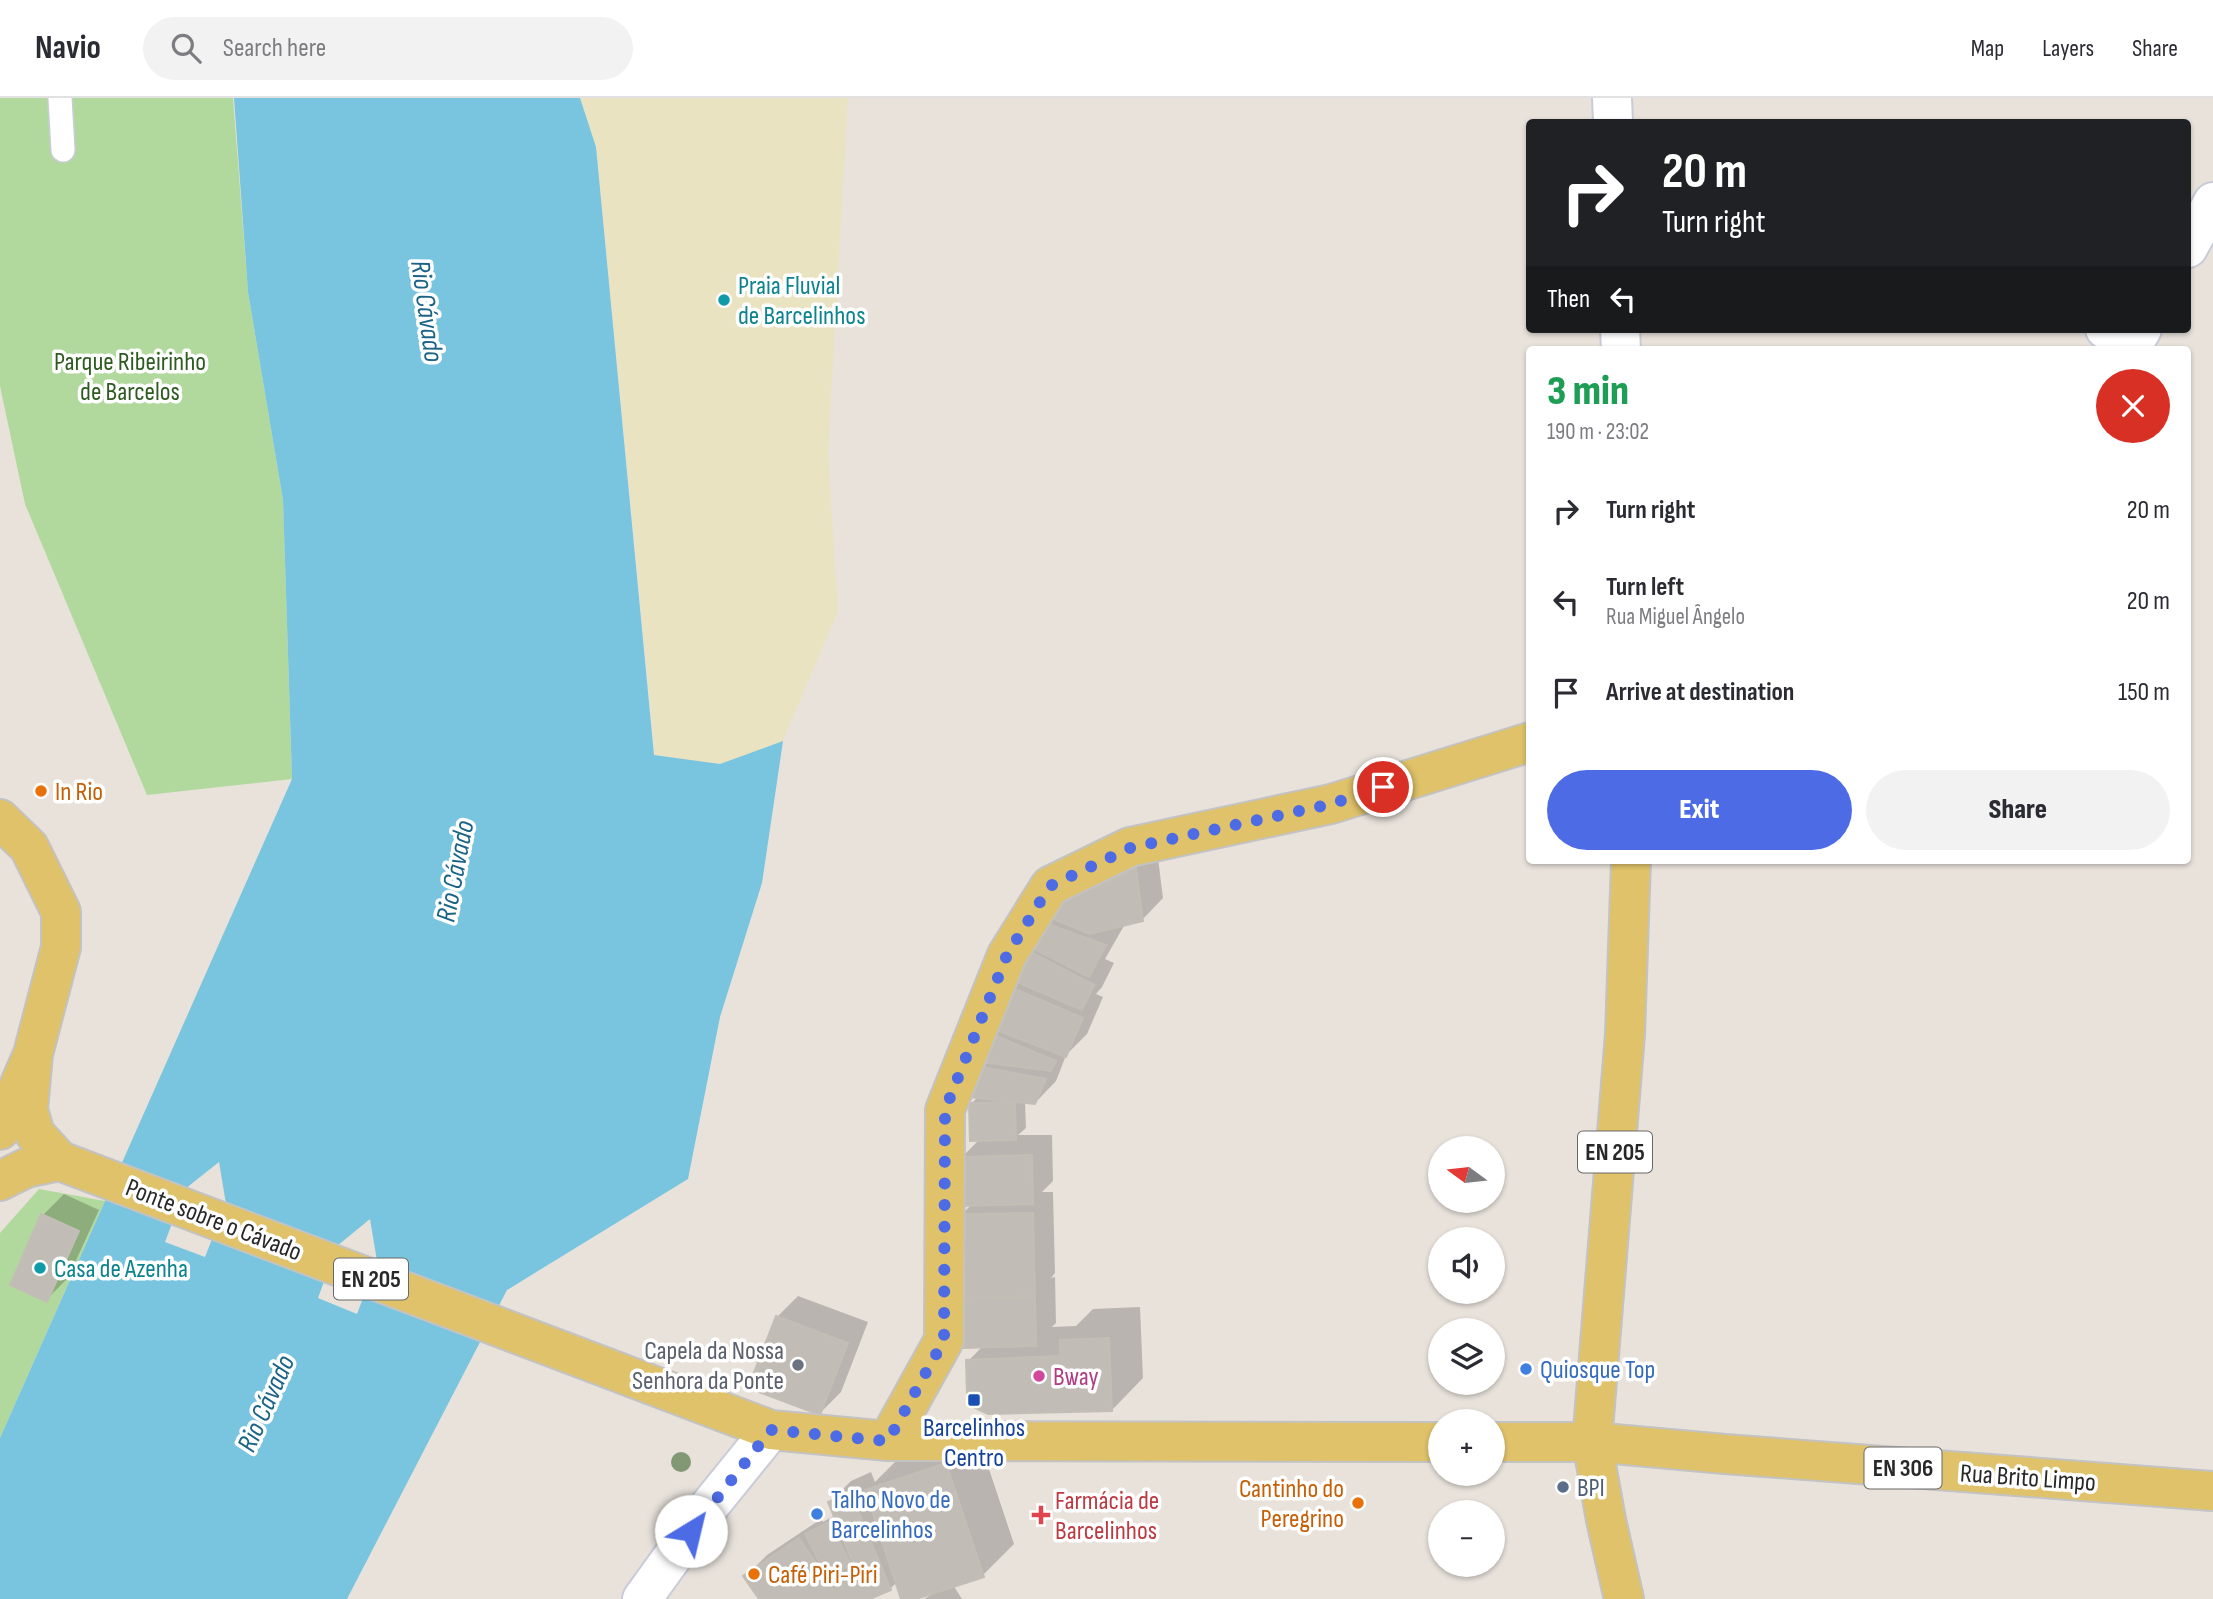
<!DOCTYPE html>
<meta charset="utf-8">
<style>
body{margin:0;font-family:"Sofia Sans Condensed",sans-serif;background:#f2f2f3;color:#2b2b33;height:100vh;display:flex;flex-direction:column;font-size:26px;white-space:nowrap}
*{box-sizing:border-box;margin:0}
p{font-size:23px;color:#7c7c81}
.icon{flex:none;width:38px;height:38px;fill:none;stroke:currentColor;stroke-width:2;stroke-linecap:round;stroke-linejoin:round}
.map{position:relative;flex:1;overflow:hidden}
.drawer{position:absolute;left:1526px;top:248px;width:665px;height:518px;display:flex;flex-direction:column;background:#fff;border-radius:7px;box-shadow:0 2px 5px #0004}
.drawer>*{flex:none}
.banner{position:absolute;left:1526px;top:21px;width:665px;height:214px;border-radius:7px;box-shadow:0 2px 5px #0004;background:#202124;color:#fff;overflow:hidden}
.needle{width:46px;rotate:285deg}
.tools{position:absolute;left:1428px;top:1038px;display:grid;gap:14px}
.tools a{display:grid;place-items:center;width:77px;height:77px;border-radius:50%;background:#fff;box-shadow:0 2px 5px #0004;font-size:35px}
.pin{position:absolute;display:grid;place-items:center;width:60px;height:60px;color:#fff;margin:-30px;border:4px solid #fff;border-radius:50%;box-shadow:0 2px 7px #0007}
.me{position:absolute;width:77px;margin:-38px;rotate:36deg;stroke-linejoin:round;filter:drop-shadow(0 0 5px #0008)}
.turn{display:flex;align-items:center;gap:24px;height:147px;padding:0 21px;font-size:32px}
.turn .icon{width:91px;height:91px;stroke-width:2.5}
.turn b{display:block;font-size:49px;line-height:60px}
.then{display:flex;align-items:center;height:66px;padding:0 21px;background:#0003;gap:14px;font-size:26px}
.round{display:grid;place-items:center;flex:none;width:74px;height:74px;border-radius:37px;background:#f2f2f3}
.summary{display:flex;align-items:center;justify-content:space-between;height:119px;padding:0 21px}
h1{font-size:42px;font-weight:800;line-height:52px;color:#1e9e55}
.cta{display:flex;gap:14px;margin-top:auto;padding:14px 21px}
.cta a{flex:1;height:80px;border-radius:42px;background:#4d6be4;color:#fff;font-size:28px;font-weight:800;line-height:80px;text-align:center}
.cta a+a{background:#f2f2f3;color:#2b2b33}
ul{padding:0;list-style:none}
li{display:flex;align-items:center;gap:21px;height:91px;padding:0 21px}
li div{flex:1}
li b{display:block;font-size:26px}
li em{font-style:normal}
header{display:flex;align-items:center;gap:42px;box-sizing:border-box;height:98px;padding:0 35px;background:#fff;border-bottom:2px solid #e1e1e2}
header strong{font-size:33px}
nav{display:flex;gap:38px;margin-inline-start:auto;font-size:24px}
.search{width:490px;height:63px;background:#f2f2f3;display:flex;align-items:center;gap:18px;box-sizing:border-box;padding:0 24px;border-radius:38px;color:#7c7c81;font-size:26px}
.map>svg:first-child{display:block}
.green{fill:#b2d99d}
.sand{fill:#eae3c1}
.water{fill:#79c5df;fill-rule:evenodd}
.shadow{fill:#0003}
.building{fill:#c1bdb6;stroke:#c3beb5;stroke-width:2}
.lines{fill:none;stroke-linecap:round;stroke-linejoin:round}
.service-casing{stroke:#c9ccd8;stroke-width:26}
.minor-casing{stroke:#c9ccd8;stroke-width:42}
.secondary-casing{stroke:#c9ccd8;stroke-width:42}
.primary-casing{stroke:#c3c3c3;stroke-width:42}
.service{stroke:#fff;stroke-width:23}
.minor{stroke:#fff;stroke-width:38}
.secondary{stroke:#fff;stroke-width:38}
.primary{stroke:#dfc269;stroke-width:38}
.tree{fill:#829875}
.route{stroke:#4d6be4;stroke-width:12;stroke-dasharray:0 21.6}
.culture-dot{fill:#0f9aa8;stroke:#fff;stroke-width:2.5}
.food-dot{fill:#e8710a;stroke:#fff;stroke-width:2.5}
.worship-dot{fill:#6b7280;stroke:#fff;stroke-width:2.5}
.shop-dot{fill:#3f7fe0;stroke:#fff;stroke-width:2.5}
.hotel-dot{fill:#d1479c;stroke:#fff;stroke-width:2.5}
.transit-dot{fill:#1a4fb4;stroke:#fff;stroke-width:2.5}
.service-dot{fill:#5c6f8a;stroke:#fff;stroke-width:2.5}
.health-dot{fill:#e0444e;stroke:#fff;stroke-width:2.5}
.labels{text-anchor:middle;stroke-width:7;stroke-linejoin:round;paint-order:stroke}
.shield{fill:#fff;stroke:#686868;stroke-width:2}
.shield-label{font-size:24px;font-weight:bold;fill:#282828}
.culture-label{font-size:26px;fill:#0d838f;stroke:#fff;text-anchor:start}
.park-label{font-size:26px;fill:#2e5b21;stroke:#fff}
.food-label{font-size:26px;fill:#c56008;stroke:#fff;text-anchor:start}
.street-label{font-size:26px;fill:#282828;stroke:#fff}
.worship-label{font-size:26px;fill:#5b616d;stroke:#fff;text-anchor:end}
.shop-label{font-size:26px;fill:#366cbe;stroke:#fff;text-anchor:start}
.hotel-label{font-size:26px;fill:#b23c85;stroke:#fff;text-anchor:start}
.transit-label{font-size:26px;fill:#164399;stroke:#fff}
.service-label{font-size:26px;fill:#4e5e75;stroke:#fff;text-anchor:start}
.health-label{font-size:26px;fill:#be3a42;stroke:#fff;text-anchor:start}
.water-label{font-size:28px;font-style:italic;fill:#1c6487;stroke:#fff}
</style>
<header>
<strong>Navio</strong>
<div class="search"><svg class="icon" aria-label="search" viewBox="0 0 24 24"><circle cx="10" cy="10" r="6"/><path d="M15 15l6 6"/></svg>Search here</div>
<nav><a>Map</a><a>Layers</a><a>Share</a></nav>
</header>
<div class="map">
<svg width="2213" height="1501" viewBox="0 0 2213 1501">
<rect width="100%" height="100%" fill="#e8e2db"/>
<!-- green -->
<path class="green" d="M 0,0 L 233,0 L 248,194 L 283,402 L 292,681 L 147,697 L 25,406 L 0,288 Z
M 39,1091 L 105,1103 L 0,1340 L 0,1135 Z"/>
<!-- sand -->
<path class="sand" d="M 580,0 L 848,0 L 828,355 L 838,513 L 783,643 L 720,666 L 655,657 L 596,49 Z"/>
<!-- water -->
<path class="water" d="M 234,0 L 580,0 L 596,49 L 654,657 L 720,666 L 783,643 L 762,785 L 720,919 L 688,1081 L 507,1192 L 347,1501 L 0,1501 L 0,1340 L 292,681 L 283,402 L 248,194 ZM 219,1064 L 226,1106 L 205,1159 L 165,1144 L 185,1091 ZM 370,1121 L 377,1163 L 357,1216 L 318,1200 L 337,1148 Z"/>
<!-- shadow -->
<path class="shadow" d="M 1155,736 L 1163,800 L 1142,822 L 1125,826 L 1105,861 L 1114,865 L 1102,889 L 1096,896 L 1103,899 L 1087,936 L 1064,959 L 1065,960 L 1056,983 L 1035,1005 L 1025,1004 L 1026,1030 L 1018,1037 L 1052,1037 L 1053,1083 L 1042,1094 L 1053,1094 L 1055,1175 L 1051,1180 L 1055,1179 L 1056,1225 L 1052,1229 L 1076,1228 L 1093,1211 L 1140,1209 L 1143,1280 L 1112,1312 L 968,1263 L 983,1248 L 963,1203 L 968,1198 L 961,1117 L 972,1106 L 962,1059 L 980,1041 L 971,1006 L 979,998 L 971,998 L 1040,824 Z
M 64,1096 L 99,1112 L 68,1180 L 47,1201 L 12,1186 L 43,1117 Z
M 798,1198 L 868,1224 L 841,1294 L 820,1315 L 777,1219 Z
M 977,1335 L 1014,1446 L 983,1477 L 953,1487 L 962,1501 L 924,1501 L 934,1495 L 903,1501 L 897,1484 L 890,1491 L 865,1501 L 843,1501 L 841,1496 L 834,1501 L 761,1501 L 746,1478 L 767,1457 L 821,1421 L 823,1424 L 835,1417 L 830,1404 L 851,1383 L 871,1374 L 875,1384 L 898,1361 Z"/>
<!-- building -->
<path class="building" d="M 1134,756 L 1143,823 L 1090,836 L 1041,816 Z
M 1039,823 L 1106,847 L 1089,879 L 1028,848 Z
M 1021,849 L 1094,887 L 1082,912 L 1003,878 Z
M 1001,885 L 1083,920 L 1066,959 L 983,927 Z
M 982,932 L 1056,963 L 1051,973 L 972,963 Z
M 972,967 L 1046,981 L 1035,1006 L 969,999 Z
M 1015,1004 L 1016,1042 L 970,1043 L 969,1005 Z
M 1032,1057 L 1033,1106 L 961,1108 L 960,1059 Z
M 1033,1115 L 1035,1198 L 962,1200 L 960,1116 Z
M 41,1116 L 79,1133 L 47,1204 L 10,1187 Z
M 1035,1200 L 1036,1248 L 963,1250 L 961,1202 Z
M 776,1218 L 848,1245 L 820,1317 L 748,1290 Z
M 1109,1240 L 1112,1313 L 988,1316 L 973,1309 L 967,1295 L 966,1262 L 1060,1258 L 1060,1242 Z
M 946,1365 L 984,1479 L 916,1501 L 901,1501 L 865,1392 Z
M 850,1394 L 891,1492 L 870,1501 L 841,1501 L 832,1480 L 855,1470 L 828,1404 Z
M 829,1424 L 851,1467 L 827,1479 L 805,1436 Z
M 799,1440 L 839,1500 L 759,1501 L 743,1478 Z"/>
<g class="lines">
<!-- service casing -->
<g class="service-casing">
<path id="service" d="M 60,0 L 63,52"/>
</g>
<!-- minor casing -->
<g class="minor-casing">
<path id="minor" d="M 2188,150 L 2213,104
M 2105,231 L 2132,249 L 2142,231
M 642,1501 L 707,1411 L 771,1332"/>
</g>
<!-- secondary casing -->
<g class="secondary-casing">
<path id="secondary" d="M 1612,0 L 1613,24
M 1620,231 L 1621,252"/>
</g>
<!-- primary casing -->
<g class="primary-casing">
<path id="primary" d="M 0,721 L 29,749 L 61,814 L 61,849 L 33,956 L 0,1032
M 33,956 L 28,1012 L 35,1036 L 60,1063 L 771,1332 L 888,1343 L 1440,1344
M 0,1083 L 26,1070 L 60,1063
M 888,1343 L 944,1242 L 945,1012 L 1007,857 L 1050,788 L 1130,749 L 1331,706 L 1530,644
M 1493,1344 L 1592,1344 L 1725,1356 L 2213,1393
M 1624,1501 L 1606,1422 L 1592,1344 L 1625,936 L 1631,763"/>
</g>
<!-- service -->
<use href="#service" class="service"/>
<!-- minor -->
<use href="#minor" class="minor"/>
<!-- secondary -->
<use href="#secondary" class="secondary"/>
<!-- primary -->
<use href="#primary" class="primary"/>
</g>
<!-- trees -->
<circle class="tree" cx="681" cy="1364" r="10"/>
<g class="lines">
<!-- route -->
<path class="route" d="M 691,1433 L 771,1332 L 888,1343 L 944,1242 L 945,1012 L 1007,857 L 1050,788 L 1130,750 L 1331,706 L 1383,689"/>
</g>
<!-- markers -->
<g class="culture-dot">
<circle cx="724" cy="202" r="7"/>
<circle cx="40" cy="1170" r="7"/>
</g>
<g class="food-dot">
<circle cx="41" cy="693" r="7"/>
<circle cx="1358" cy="1405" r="7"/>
<circle cx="754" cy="1476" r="7"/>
</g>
<circle class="worship-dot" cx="798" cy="1267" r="7"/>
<g class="shop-dot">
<circle cx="1526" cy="1271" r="7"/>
<circle cx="817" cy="1416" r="7"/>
</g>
<circle class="hotel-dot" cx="1039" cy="1278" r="7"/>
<rect class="transit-dot" x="967" y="1295" width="14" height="14" rx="3.5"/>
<circle class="service-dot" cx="1563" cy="1389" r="7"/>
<path class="health-dot" d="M1037.5 1406.5h7v7h7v7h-7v7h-7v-7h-7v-7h7z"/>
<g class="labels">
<!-- shield labels -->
<g class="shield">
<rect x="1578" y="1033.5" width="74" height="41" rx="5"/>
<rect x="334" y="1160.5" width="74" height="41" rx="5"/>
<rect x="1864.5" y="1349.5" width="77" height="41" rx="5"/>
</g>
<g class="shield-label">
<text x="1615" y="1062">EN 205</text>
<text x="371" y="1189">EN 205</text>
<text x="1903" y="1378">EN 306</text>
</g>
<!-- culture labels -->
<g class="culture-label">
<text x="738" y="196">Praia Fluvial<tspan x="738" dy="30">de Barcelinhos</tspan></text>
<text x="54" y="1179">Casa de Azenha</text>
</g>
<!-- park labels -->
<g class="park-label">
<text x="130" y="272">Parque Ribeirinho<tspan x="130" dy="30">de Barcelos</tspan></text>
</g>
<!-- food labels -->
<g class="food-label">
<text x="55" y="702">In Rio</text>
<text x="1344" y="1399" text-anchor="end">Cantinho do<tspan x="1344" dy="30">Peregrino</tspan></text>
<text x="768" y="1485">Café Piri-Piri</text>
</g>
<!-- street labels -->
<g class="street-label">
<text transform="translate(214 1121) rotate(21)" y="9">Ponte sobre o Cávado</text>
<text transform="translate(2028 1379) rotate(4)" y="9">Rua Brito Limpo</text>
</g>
<!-- worship labels -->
<g class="worship-label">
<text x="784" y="1261">Capela da Nossa<tspan x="784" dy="30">Senhora da Ponte</tspan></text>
</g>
<!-- shop labels -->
<g class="shop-label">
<text x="1540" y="1280">Quiosque Top</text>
<text x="831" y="1410">Talho Novo de<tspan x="831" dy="30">Barcelinhos</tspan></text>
</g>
<!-- hotel labels -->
<g class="hotel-label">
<text x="1053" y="1287">Bway</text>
</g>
<!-- transit labels -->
<g class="transit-label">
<text x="974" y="1338">Barcelinhos<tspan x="974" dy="30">Centro</tspan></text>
</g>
<!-- service labels -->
<g class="service-label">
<text x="1577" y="1398">BPI</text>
</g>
<!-- health labels -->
<g class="health-label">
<text x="1055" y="1411">Farmácia de<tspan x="1055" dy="30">Barcelinhos</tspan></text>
</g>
<!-- water labels -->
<g class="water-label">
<text transform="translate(428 213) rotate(82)" y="10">Rio Cávado</text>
<text transform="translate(454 773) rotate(-79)" y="10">Rio Cávado</text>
<text transform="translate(265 1305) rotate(-66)" y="10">Rio Cávado</text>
</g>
</g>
</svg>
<div class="tools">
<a><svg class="needle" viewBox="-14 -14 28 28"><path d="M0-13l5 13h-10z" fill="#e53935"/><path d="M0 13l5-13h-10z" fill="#7c7c81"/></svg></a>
<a><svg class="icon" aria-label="sound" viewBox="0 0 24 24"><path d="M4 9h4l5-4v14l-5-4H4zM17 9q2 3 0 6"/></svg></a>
<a><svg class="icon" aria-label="layers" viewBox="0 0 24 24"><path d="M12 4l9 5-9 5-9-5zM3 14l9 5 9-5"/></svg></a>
<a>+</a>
<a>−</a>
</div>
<div class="pin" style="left:1383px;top:689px;background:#d93025"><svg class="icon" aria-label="arrive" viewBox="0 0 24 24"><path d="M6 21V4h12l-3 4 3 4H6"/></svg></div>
<svg class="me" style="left:691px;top:1433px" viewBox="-20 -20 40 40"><circle r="19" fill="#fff"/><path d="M0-13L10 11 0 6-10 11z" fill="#4d6be4"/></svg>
<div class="banner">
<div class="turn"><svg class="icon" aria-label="right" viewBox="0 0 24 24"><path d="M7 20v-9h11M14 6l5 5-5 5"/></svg><div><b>20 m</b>Turn right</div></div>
<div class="then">Then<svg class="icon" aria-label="left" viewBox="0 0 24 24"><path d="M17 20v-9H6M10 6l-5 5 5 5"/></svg></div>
</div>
<section class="drawer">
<div class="summary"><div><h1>3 min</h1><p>190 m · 23:02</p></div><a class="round" style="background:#d93025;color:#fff"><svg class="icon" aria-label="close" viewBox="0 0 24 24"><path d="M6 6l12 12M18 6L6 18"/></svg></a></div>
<ul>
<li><svg class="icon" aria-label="right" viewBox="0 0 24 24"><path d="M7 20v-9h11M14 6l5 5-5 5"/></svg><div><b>Turn right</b></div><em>20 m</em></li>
<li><svg class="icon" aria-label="left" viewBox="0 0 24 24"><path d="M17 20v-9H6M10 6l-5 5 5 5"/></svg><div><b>Turn left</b><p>Rua Miguel Ângelo</p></div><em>20 m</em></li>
<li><svg class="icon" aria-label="arrive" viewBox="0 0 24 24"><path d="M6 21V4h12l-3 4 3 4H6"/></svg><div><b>Arrive at destination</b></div><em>150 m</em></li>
</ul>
<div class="cta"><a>Exit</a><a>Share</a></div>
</section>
</div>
